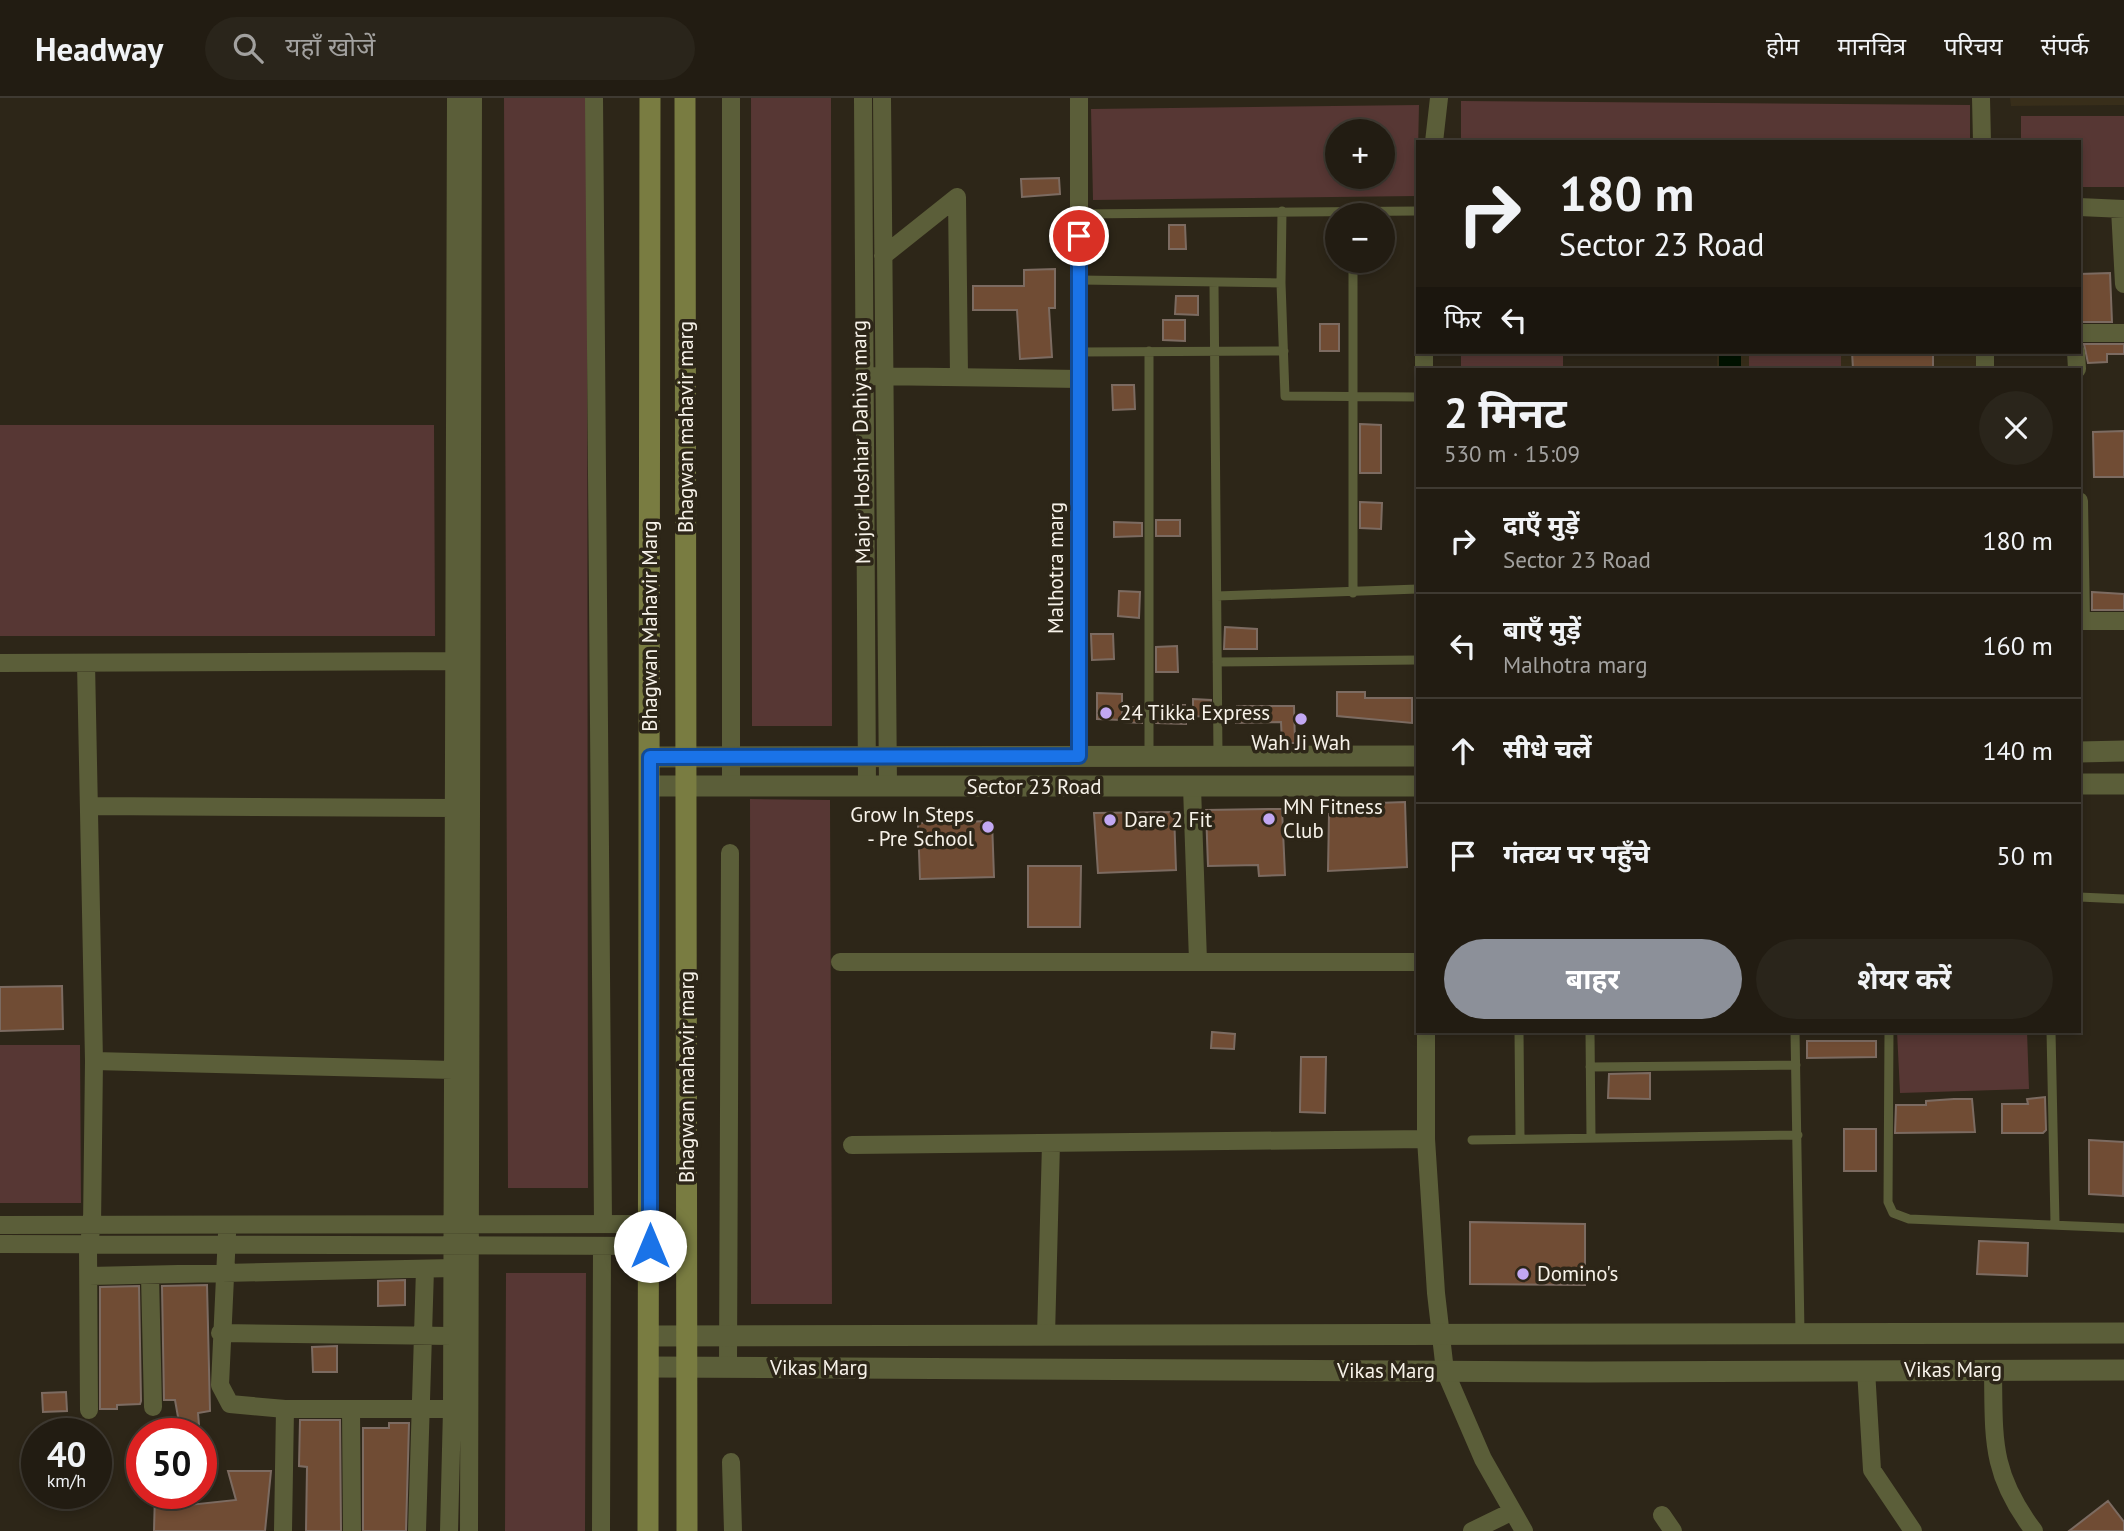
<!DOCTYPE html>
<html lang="hi">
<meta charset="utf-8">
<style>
body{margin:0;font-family:"PT Sans","Noto Sans Devanagari",sans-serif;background:#2a251b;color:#f1f3f6;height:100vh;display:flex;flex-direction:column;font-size:26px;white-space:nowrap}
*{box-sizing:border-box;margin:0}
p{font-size:23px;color:#a2a19f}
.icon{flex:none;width:38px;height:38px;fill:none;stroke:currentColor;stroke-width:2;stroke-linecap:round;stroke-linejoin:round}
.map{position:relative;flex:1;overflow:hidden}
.panel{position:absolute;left:1416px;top:270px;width:665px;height:665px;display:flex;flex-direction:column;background:#221c12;border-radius:0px;box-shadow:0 4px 10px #0003,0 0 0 2px #3f3a32}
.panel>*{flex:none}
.hud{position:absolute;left:1416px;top:42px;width:665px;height:214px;border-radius:0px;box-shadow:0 4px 10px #0003,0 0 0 2px #3f3a32;background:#221c12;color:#f1f3f6;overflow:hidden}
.buttons{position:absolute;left:1325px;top:21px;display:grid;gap:14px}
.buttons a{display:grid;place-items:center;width:70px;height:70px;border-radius:50%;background:#221c12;box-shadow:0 4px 10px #0003,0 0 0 2px #3f3a32;font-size:35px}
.speed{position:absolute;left:21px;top:1320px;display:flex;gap:14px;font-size:35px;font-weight:700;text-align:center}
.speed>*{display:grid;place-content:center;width:91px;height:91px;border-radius:50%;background:#221c12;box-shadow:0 4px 10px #0003,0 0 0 2px #3f3a32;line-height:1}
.speed small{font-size:18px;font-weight:400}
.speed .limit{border:10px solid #d22;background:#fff;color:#111}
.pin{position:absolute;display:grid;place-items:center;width:60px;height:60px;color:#fff;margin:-30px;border:4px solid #fff;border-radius:50%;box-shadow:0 2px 7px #0007}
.me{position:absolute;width:77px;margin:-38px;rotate:0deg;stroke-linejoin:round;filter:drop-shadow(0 0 5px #0008)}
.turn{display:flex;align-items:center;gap:24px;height:147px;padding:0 28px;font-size:32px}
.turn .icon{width:91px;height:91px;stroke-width:2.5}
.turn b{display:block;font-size:49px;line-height:60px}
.then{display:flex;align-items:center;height:66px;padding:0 28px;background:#0003;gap:14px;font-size:26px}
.round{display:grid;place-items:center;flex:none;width:74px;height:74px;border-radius:37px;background:#2a251b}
.headline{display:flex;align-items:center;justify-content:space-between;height:119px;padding:0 28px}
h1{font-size:42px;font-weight:700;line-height:52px}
.cta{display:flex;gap:14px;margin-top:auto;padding:14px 28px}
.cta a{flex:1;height:80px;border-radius:42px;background:#8c9099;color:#fff;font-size:28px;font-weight:700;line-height:80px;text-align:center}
.cta a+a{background:#2a251b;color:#f1f3f6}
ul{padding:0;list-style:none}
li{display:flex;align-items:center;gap:21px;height:105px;padding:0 28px;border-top:2px solid #3f3a32}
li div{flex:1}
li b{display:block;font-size:26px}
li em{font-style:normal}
header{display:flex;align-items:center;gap:42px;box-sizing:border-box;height:98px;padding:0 35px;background:#221c12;border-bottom:2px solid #3f3a32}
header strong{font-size:33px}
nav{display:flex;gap:38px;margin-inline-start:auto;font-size:24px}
.search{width:490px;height:63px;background:#2a251b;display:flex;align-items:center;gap:18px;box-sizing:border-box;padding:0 24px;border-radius:38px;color:#a2a19f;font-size:26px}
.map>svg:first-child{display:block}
.built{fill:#382e1a}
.green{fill:#573734;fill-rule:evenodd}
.water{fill:#001300}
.building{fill:#704c34;stroke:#7c6b61;stroke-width:2}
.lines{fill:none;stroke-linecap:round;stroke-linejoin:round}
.service{stroke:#5b5e39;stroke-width:9}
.minor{stroke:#5b5e39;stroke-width:18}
.tertiary{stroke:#5b5e39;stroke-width:21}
.secondary{stroke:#797c41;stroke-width:21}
.route-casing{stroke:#114b97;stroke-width:18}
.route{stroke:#1a73e8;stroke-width:12}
.poi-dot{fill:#c2a8f2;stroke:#2d2618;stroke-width:2.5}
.labels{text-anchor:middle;stroke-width:7;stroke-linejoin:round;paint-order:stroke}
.street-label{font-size:21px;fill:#f7f2e9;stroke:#2d2618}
.poi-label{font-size:21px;fill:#f7f2e9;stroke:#2d2618;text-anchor:start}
</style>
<header>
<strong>Headway</strong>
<div class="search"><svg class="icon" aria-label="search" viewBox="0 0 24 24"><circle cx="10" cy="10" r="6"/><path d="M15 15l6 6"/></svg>यहाँ खोजें</div>
<nav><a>होम</a><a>मानचित्र</a><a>परिचय</a><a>संपर्क</a></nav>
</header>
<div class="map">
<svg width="2124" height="1433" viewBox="0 0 2124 1433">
<rect width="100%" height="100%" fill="#2d2618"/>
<!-- built -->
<path class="built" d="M 2010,0 L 2124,0 L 2124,7 L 2011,8 Z
M 1717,254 L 1979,254 L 1979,271 L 1717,271 Z"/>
<!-- green -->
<path class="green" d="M 504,0 L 587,0 L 588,1090 L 508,1090 Z
M 751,0 L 831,0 L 832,628 L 752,628 Z
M 1461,3 L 1970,7 L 1970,44 L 1461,44 Z
M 1419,7 L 1417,98 L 1093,102 L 1091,11 ZM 1337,33 L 1382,33 L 1382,79 L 1337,79 Z
M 2021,18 L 2124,18 L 2124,89 L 2079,89 L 2079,44 L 2021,44 Z
M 1461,254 L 1563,254 L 1563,271 L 1461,271 Z
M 1749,254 L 1841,254 L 1841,271 L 1749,271 Z
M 0,327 L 434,327 L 435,538 L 0,538 Z
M 750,701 L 830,702 L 832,1206 L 751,1206 Z
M 1897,933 L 2027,933 L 2029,991 L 1900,995 Z
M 0,947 L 80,947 L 81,1105 L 0,1105 Z
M 506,1175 L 586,1175 L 585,1433 L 505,1433 Z"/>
<!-- water -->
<path class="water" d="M 1719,254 L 1741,254 L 1741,271 L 1719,271 Z"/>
<!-- building -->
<path class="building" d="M 1059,80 L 1060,96 L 1022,99 L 1021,81 Z
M 1169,127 L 1185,127 L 1186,151 L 1169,151 Z
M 1055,171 L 1055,210 L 1049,210 L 1052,259 L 1020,261 L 1017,212 L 973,212 L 973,188 L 1024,188 L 1024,172 Z
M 2110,175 L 2112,224 L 2079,224 L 2079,176 Z
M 1176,198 L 1198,198 L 1198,217 L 1175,216 Z
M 1163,222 L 1185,222 L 1185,243 L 1163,242 Z
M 1320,226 L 1339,226 L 1339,253 L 1320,253 Z
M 2084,246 L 2124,246 L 2124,256 L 2107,256 L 2107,264 L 2088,265 Z
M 1852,254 L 1933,254 L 1933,270 L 1853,271 Z
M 1112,287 L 1134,287 L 1135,311 L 1113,312 Z
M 1360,326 L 1381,327 L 1381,375 L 1360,375 Z
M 2124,333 L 2124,379 L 2094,379 L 2093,334 Z
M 1360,404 L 1382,405 L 1381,431 L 1360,430 Z
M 1156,422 L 1180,422 L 1180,438 L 1156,438 Z
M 1114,424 L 1142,425 L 1142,438 L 1114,439 Z
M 1119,493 L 1140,494 L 1139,520 L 1118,518 Z
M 2092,494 L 2124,496 L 2124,512 L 2092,512 Z
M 1225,529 L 1257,531 L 1257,551 L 1224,551 Z
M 1091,536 L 1113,536 L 1114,561 L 1092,562 Z
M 1177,548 L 1178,574 L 1156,574 L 1156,549 Z
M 1337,594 L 1365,594 L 1365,600 L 1412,600 L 1412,625 L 1337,618 Z
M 1097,595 L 1122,596 L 1122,622 L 1097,621 Z
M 1193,601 L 1211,602 L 1211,619 L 1193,618 Z
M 1162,607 L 1185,607 L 1186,626 L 1156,625 L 1156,609 Z
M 1237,608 L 1294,608 L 1295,645 L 1282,645 L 1281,624 L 1236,625 Z
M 1123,609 L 1142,609 L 1142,625 L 1123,624 Z
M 1405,704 L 1407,769 L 1328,773 L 1329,716 L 1378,716 L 1378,705 Z
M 1268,711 L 1282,711 L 1285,777 L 1259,778 L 1258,767 L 1208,768 L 1206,712 Z
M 1174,714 L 1176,772 L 1098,775 L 1094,715 Z
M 992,723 L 994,779 L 920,781 L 918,725 Z
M 1028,768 L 1081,768 L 1080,829 L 1028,829 Z
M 62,888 L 63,931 L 0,933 L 0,889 Z
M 1212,934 L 1235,936 L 1234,951 L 1211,950 Z
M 1807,943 L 1876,943 L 1876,959 L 1807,960 Z
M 1301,959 L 1326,959 L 1325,1015 L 1300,1014 Z
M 1650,975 L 1650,1001 L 1608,1000 L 1609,976 Z
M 2045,999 L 2046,1032 L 2043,1035 L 2002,1035 L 2002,1006 L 2028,1006 L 2027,1001 Z
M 1954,1001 L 1972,1001 L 1975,1034 L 1895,1035 L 1896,1007 L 1926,1007 L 1926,1003 Z
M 1844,1031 L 1876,1031 L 1876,1073 L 1844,1073 Z
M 2089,1042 L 2124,1044 L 2123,1098 L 2089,1096 Z
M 1470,1124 L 1585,1126 L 1585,1187 L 1470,1186 Z
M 1979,1143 L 2028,1145 L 2027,1178 L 1977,1176 Z
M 405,1182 L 405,1207 L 378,1208 L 378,1183 Z
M 207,1187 L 210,1313 L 198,1315 L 199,1327 L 180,1330 L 175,1302 L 164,1302 L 162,1188 Z
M 139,1188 L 141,1303 L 140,1306 L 117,1307 L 117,1311 L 100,1311 L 100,1189 Z
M 337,1248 L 337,1274 L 313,1274 L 312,1249 Z
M 66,1294 L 67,1313 L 43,1314 L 42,1295 Z
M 300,1322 L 340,1322 L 341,1433 L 306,1433 L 307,1369 L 299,1368 Z
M 389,1325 L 409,1325 L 406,1433 L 363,1433 L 363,1330 L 389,1330 Z
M 228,1373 L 271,1373 L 265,1433 L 154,1433 L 155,1395 L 180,1395 L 180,1408 L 236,1402 Z
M 2108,1403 L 2124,1424 L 2124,1433 L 2069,1433 Z"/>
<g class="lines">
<!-- service -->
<path class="service" d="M 1282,113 L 1281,185 L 1285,298 L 1418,299
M 1079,116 L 1418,113
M 1353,163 L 1353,495
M 1080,182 L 1281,185
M 1214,186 L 1218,658
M 1081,254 L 1284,253
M 1217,498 L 1418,491
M 1217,564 L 1418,562
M 1149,658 L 1149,253
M 2079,799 L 2124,801
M 1519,933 L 1520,1040
M 1590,933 L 1591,1040
M 1795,933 L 1800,1235
M 1889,933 L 1888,1104 L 1893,1115 L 1909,1121 L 2124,1130
M 2051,933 L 2055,1125
M 1590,969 L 1796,967
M 1472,1042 L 1798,1037"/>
<!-- minor -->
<path class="minor" d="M 594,0 L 603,1126
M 731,0 L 731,688
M 863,0 L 867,688
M 882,0 L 888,688
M 1079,0 L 1079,658
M 1981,0 L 1982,44
M 1434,44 L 1439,0
M 2079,109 L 2124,111
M 2120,111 L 2124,186
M 883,158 L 957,99 L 959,278
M 2079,235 L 2124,235
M 2076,254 L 2077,271
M 1424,271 L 1424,254
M 1985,271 L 1985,254
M 872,278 L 1079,281
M 2079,403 L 2081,523
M 2079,523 L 2124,523
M 0,565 L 465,563
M 86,565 L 94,963 L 92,1128 L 88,1148 L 89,1312
M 1192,689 L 1198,863
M 89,708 L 454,710
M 840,864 L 1418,864
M 1426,933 L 1426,1041 L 1436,1195 L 1445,1273 L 1483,1361 L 1524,1433
M 94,963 L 453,972
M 852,1047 L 1426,1041
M 0,1127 L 649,1126
M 227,1136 L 220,1287 L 230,1306 L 285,1311 L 452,1311
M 0,1146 L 650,1148
M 89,1178 L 453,1170
M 150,1178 L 153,1309
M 220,1235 L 452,1238
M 1046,1238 L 1051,1045
M 728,1269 L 730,755
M 1866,1272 L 1872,1372 L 1913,1433
M 1993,1272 C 1994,1341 1990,1375 2034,1433
M 351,1311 L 352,1433
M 731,1364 L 733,1433
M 1662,1417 L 1673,1433
M 283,1433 L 285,1311
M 417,1433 L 425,1171
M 449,1433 L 452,1311 L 456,0
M 469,1433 L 473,0
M 601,1433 L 602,1148
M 1472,1433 L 1511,1414"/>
<!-- tertiary -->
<path class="tertiary" d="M 2079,654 L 2124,653
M 650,659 L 1418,658
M 2079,686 L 2124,686
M 650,688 L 1418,688
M 650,1238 L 2124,1235
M 649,1269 L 1589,1274 L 2124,1272"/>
<!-- secondary -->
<path class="secondary" d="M 685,0 L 687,1433
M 648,1433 L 650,0"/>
</g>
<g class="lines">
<!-- route casing -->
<g class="route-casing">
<path id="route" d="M 650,1148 L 650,659 L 1079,658 L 1079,138"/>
</g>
<!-- route -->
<use href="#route" class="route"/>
</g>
<!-- markers -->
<g class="poi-dot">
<circle cx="1106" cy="615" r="7"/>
<circle cx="1301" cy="621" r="7"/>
<circle cx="1269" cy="721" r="7"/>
<circle cx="1110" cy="722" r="7"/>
<circle cx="988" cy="729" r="7"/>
<circle cx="1523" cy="1176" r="7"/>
</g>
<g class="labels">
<!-- street labels -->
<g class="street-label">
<text transform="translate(686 329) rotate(-90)" y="7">Bhagwan mahavir marg</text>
<text transform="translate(861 344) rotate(-91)" y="7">Major Hoshiar Dahiya marg</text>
<text transform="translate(1056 470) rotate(-90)" y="7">Malhotra marg</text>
<text transform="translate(650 528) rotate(-90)" y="7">Bhagwan Mahavir Marg</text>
<text x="1034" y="696">Sector 23 Road</text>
<text transform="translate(687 979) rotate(-90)" y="7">Bhagwan mahavir marg</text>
<text x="819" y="1277">Vikas Marg</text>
<text x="1953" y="1279">Vikas Marg</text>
<text x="1386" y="1280">Vikas Marg</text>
</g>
<!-- poi labels -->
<g class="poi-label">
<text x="1120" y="622">24 Tikka Express</text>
<text x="1301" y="652" text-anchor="middle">Wah Ji Wah</text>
<text x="1283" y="716">MN Fitness<tspan x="1283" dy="24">Club</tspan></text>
<text x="974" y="724" text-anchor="end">Grow In Steps<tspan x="974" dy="24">- Pre School</tspan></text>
<text x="1124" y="729">Dare 2 Fit</text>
<text x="1537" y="1183">Domino's</text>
</g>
</g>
</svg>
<div class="buttons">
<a>+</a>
<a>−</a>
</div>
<div class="speed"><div>40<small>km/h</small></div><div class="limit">50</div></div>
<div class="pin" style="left:1079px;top:138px;background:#d93025"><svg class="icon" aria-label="arrive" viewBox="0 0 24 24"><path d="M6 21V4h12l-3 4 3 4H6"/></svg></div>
<svg class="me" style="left:650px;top:1148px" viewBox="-20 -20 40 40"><circle r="19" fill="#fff"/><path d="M0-13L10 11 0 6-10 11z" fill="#1a73e8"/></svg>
<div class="hud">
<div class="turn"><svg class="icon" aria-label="right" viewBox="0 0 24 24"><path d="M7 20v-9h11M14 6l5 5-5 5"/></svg><div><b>180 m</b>Sector 23 Road</div></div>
<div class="then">फिर<svg class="icon" aria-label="left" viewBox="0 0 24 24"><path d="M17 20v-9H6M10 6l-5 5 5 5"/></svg></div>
</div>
<section class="panel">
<div class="headline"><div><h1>2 मिनट</h1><p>530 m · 15:09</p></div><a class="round"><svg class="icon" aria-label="close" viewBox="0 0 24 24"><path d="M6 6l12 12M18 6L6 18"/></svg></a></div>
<ul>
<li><svg class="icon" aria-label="right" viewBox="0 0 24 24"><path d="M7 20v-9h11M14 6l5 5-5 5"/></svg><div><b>दाएँ मुड़ें</b><p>Sector 23 Road</p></div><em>180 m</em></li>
<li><svg class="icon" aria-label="left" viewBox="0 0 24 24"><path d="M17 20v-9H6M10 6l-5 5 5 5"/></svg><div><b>बाएँ मुड़ें</b><p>Malhotra marg</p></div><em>160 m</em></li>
<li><svg class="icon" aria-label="ahead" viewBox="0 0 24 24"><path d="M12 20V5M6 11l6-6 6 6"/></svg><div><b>सीधे चलें</b></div><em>140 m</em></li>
<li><svg class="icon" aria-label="arrive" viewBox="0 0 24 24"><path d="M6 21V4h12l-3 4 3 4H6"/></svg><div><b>गंतव्य पर पहुँचे</b></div><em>50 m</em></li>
</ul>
<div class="cta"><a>बाहर</a><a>शेयर करें</a></div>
</section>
</div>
